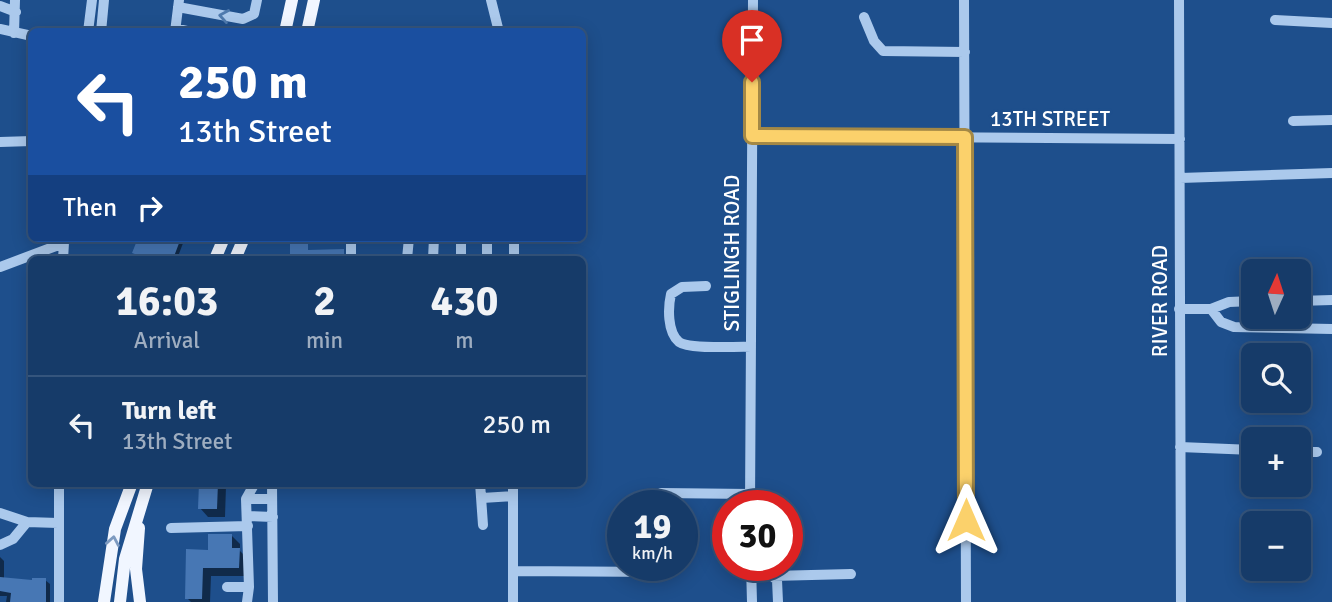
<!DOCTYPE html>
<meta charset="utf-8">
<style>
body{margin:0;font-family:Signika,sans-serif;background:#234671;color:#f1f3f6;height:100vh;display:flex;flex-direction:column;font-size:26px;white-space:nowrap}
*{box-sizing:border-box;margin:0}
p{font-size:23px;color:#9eadc0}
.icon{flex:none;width:38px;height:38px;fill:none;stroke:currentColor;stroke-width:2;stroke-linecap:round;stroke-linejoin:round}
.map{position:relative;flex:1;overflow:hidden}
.details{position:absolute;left:28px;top:256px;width:558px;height:231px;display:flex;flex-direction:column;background:#163b69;border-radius:10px;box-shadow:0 4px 18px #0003,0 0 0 2px #35557d}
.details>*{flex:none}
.guide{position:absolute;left:28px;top:28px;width:558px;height:214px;border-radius:10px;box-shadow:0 4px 18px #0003,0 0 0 2px #35557d;background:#1a4fa0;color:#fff;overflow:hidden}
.needle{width:46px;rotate:3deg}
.buttons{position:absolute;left:1241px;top:259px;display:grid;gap:14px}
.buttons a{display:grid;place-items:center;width:70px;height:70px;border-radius:10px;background:#163b69;box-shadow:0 4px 18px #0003,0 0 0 2px #35557d;font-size:35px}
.speed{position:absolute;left:607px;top:490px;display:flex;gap:14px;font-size:35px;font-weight:700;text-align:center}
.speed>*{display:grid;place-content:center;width:91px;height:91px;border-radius:50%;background:#163b69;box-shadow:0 4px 18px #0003,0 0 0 2px #35557d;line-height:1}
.speed small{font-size:18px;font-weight:400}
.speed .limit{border:10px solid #d22;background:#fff;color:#111}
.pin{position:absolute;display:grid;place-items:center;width:60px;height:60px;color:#fff;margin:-72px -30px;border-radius:50% 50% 50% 0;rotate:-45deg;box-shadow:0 0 7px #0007}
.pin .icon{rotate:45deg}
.me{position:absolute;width:77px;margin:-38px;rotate:0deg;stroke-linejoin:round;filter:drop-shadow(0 0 5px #0008)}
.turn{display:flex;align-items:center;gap:24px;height:147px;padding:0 35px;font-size:32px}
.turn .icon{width:91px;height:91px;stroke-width:2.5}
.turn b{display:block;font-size:49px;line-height:60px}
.then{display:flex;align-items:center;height:66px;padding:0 35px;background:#0003;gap:14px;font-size:26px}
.eta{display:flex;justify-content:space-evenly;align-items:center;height:119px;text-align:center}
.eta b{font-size:42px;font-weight:800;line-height:49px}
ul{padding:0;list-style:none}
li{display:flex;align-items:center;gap:21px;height:98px;padding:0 35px;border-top:2px solid #35557d}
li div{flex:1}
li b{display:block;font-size:26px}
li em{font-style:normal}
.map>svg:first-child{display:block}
.shadow{fill:#0007}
.building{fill:#4777b4}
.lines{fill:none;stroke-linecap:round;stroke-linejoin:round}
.minor{stroke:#abc9ec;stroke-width:10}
.major{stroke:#f1f6ff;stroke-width:12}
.oneway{stroke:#4f7aae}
.oneway2{stroke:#7d9ac0}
.route-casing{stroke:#a38846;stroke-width:18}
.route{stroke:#fbd16b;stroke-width:12}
.labels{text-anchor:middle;stroke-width:5;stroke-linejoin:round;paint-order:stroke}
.street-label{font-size:21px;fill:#fff;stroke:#1e4f8c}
</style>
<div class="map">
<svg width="1332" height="602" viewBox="0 0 1332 602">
<rect width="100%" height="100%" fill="#1e4f8c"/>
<!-- shadow -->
<path class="shadow" d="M 140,238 L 185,238 L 177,259 L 147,259 L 137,256 L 134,252 Z
M 200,483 L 253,483 L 253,487 L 226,486 L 225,517 L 208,517 L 200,508 Z
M 232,536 L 240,544 L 240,551 L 248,559 L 247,576 L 211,576 L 210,602 L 191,602 L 187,598 L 210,551 Z
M 0,557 L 4,561 L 4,579 L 33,582 L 45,580 L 50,584 L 50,602 L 6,602 L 7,596 L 0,596 Z"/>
<!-- building -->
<path class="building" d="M 138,238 L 181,238 L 173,259 L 149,259 L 132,253 Z
M 294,238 L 308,238 L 308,250 L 344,249 L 344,259 L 290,259 L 290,243 L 294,243 Z
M 199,483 L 218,483 L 217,509 L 198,509 Z
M 208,534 L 232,534 L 232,548 L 240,548 L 239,568 L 203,568 L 202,599 L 185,599 L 186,549 L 208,550 Z
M 0,577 L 32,580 L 32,578 L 46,578 L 46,602 L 10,602 L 11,593 L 0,591 Z"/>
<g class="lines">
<!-- minor -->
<path class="minor" d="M 491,0 L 499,32
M 964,0 L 966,602
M 1179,0 L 1181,602
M 0,6 L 16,12
M 178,7 L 243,19 L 254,14 L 257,0
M 864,17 L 874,41 L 883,51 L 965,52
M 1275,20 L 1332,23
M 175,28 L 192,32
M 0,29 L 32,36
M 88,32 L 92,0
M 101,32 L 104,0
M 175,32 L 179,0
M 14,33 L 15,0
M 1293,121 L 1332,120
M 752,136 L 1180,139
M 0,142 L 32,141
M 1180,178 L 1332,173
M 63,259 L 64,243 L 67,238
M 351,259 L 351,238
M 407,259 L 409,238
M 433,259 L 434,238
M 461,259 L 461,238
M 487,259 L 487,238
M 514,259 L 514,238
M 0,267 L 64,243
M 706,286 L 682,287 L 671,294 C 668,307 667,332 679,342 C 690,350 737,346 751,347
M 1298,301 L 1332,300
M 1179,309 L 1211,309 L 1229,302 L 1253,301
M 1211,309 L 1221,322 L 1234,327 L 1332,329
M 1180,447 L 1253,450
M 1298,452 L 1317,452
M 272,483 L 273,602
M 480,483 L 483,525
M 661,493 L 750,494
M 482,498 L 513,496
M 246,499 L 272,499
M 750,506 L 753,0
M 0,513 L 27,522 L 58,523
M 247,516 L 273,517
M 171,528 L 248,526
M 0,545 L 13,539 L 27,522
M 751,565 L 752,602
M 513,571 L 661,572
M 752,574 L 772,576 L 777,580 L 778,602
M 772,576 L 851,574
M 227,587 L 249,587 L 246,499 L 255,483
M 59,602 L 59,483
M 247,602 L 249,587
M 513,602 L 513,483"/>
<!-- major -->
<path class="major" d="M 285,32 L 292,0
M 307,32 L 314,0
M 215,259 L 224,238
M 235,259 L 244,238
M 139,528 L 136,569 L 140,602
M 104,602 L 115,529 L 132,483
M 120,602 L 125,559 L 148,483"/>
</g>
<!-- one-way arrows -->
<defs><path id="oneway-chevron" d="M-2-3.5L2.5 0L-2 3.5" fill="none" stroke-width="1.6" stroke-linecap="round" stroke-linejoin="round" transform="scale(1.75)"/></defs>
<use class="oneway" href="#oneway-chevron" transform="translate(224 16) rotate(-170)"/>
<use class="oneway2" href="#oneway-chevron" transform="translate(113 541) rotate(-80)"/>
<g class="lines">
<!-- route casing -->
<g class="route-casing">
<path id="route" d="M 752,82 L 752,136 L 965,137 L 966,520"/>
</g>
<!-- route -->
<use href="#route" class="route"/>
</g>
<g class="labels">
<!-- street labels -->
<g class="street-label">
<text x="1050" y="126">13TH STREET</text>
<text transform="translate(732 253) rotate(-90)" y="7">STIGLINGH ROAD</text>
<text transform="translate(1160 301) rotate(-90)" y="7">RIVER ROAD</text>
</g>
</g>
</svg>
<div class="buttons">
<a><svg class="needle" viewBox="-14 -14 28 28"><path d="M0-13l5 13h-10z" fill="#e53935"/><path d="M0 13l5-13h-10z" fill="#9eadc0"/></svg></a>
<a><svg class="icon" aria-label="search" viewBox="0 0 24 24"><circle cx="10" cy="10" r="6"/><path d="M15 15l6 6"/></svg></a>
<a>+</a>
<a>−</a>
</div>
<div class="speed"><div>19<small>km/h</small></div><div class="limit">30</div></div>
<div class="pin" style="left:752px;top:82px;background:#d93025"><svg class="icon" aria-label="arrive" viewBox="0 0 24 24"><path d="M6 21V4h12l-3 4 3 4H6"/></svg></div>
<svg class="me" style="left:966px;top:520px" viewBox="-20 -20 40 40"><path d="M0-17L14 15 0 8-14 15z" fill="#fbd16b" stroke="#fff" stroke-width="4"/></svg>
<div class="guide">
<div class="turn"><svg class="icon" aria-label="left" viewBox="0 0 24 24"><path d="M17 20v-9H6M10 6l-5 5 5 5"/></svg><div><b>250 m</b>13th Street</div></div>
<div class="then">Then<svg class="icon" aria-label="right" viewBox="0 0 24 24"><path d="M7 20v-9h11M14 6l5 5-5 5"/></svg></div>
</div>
<section class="details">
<div class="eta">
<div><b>16:03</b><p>Arrival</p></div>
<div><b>2</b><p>min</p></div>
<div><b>430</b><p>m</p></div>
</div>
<ul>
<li><svg class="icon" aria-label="left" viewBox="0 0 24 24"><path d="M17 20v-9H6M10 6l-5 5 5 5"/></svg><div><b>Turn left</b><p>13th Street</p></div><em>250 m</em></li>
</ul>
</section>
</div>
